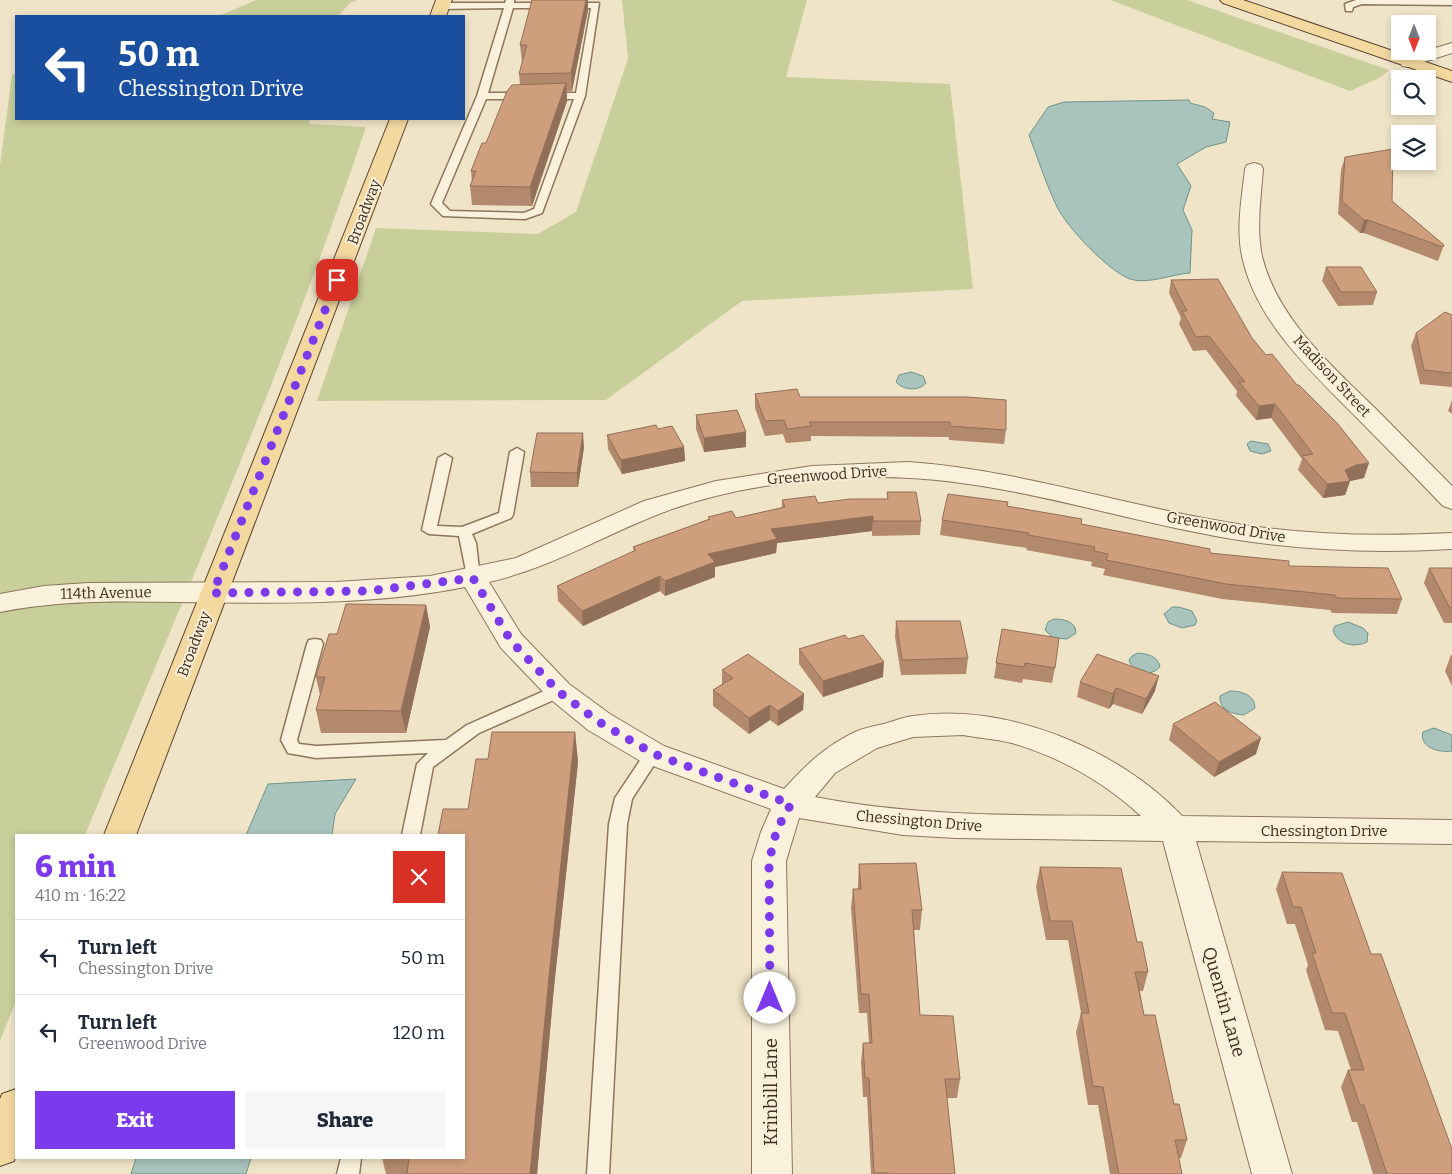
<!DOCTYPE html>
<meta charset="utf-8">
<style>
body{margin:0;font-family:Bitter,serif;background:#f6f6f7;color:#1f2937;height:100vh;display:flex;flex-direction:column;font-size:19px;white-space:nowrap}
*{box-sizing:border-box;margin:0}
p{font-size:16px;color:#747a83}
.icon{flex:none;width:28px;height:28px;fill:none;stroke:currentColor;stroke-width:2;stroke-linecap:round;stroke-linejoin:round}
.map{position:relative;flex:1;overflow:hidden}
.details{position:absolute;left:15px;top:834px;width:450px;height:325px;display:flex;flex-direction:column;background:#fff;border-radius:0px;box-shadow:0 2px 8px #0003}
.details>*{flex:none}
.guide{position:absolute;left:15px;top:15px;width:450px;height:105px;border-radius:0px;box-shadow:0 2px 8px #0003;background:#1a4fa0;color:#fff;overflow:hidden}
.needle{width:32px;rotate:180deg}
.buttons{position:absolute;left:1391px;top:15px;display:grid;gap:10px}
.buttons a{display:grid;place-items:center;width:45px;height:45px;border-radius:0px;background:#fff;box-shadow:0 2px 8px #0003;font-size:25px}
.pin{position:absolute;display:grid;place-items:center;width:42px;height:42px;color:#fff;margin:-21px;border-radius:10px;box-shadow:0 2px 8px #0006}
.me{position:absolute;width:55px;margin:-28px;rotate:0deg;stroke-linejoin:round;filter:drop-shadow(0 0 4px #0008)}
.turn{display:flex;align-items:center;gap:18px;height:105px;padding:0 20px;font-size:22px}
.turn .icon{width:65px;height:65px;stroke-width:2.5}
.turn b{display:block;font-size:35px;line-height:42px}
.round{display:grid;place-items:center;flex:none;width:52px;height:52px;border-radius:0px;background:#f6f6f7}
.head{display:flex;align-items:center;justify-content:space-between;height:85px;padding:0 20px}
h1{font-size:30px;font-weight:800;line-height:38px;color:#7c3aed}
.primary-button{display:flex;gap:10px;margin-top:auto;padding:10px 20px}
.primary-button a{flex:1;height:58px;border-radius:0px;background:#7c3aed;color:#fff;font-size:20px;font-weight:800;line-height:58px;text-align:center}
.primary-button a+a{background:#f6f6f7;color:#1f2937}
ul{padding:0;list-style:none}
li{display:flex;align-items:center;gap:15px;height:75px;padding:0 20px;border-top:1px solid #e0e1e3}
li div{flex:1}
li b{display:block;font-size:19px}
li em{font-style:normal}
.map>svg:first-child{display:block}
.green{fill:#c9cf9b}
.water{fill:#a9c4bc;stroke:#6f938a}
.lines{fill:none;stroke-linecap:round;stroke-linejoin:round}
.lane-casing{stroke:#8d765c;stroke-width:3}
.street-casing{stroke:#8d765c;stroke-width:2}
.primary-casing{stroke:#5b4430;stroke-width:2}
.lane{fill:#faf1dc;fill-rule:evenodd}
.street{fill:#faf1dc;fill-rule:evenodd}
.primary{fill:#f3d9a0;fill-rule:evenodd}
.wall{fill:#b2896c}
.shaded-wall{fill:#916f58}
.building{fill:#cf9f7d;stroke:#916f58}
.route{stroke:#7c3aed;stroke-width:9;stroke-dasharray:0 16.2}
.labels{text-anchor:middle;stroke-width:4;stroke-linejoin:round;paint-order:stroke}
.street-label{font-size:15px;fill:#3d2e20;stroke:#f7eed8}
.near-street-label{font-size:18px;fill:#3d2e20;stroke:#f7eed8}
</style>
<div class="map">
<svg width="1452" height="1174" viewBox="0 0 1452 1174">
<rect width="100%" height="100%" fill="#f0e4c8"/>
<!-- green -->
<path class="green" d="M 256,0 L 357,0 L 350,3 L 338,16 L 219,16 Z
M 622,0 L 807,0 L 786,77 L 950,84 L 973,289 L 742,301 L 606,400 L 317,401 L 376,228 L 538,234 L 576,212 L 628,59 Z
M 1110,0 L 1187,0 L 1389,70 L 1381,77 L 1350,91 Z
M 16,74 L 16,119 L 309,119 L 310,124 L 366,127 C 285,368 182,601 85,835 L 16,835 L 16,1001 L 0,1041 L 0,165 L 12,75 Z"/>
<!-- water -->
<path class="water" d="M 1189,100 L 1190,103 L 1205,107 L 1214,113 L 1212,119 L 1230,122 L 1226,142 L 1206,147 L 1177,164 L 1191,186 L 1183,210 L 1192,230 L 1190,273 C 1173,274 1146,285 1130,279 C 1108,271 1067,227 1057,207 C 1046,184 1038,159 1029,135 L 1048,107 L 1064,102 Z
M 911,372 L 923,376 L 926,383 C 918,392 903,390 896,382 L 899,375 Z
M 1251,441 L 1268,444 L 1271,451 L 1262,454 L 1250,451 L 1247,444 Z
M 1172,607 L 1179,607 L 1192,611 L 1197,621 L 1195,625 L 1182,628 L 1169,623 L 1164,614 Z
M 1054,619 C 1063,619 1076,621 1076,633 L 1067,639 L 1053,638 L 1045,630 L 1048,622 Z
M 1348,622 L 1363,628 L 1368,633 L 1367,642 C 1355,648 1337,645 1333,630 L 1335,626 Z
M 1138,653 C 1148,654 1157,656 1160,666 C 1153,678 1132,673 1129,660 L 1132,656 Z
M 1230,691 C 1242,691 1255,695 1255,708 L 1244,715 C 1232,714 1219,710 1220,696 Z
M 1434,728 L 1452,735 L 1452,751 C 1440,753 1419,748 1423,732 Z
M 356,779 L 335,814 L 332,835 L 246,835 L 268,784 Z
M 136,1158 L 251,1158 L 246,1174 L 131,1174 Z"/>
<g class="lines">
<!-- lane casing -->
<g class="lane-casing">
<path id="lane" d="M 506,0 L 514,0 L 514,3 L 599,3 L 585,96 L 542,213 L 525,219 L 443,216 L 431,204 L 477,96 L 504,8 L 441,9 L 437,6 L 441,3 L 505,3 ZM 513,8 L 591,8 L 576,93 L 488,93 ZM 486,99 L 574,99 L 534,209 L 524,213 L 450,211 L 442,203 Z
M 1356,0 L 1452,0 L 1452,5 L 1362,4 L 1353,7 L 1352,11 L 1346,11 L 1345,4 Z
M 517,448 L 524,452 L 513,515 L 511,518 L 472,534 L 476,543 L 480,578 L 478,581 L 468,581 L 459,536 L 429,534 L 422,530 L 438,458 L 445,454 L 452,458 L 437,526 L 462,527 L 499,513 L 510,452 Z
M 315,639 L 321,640 L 323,644 L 297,740 L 299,744 L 316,746 L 446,740 L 467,725 L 553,687 L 565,687 L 567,691 L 565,695 L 479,733 L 433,767 L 420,835 L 402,835 L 417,764 L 428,753 L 316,758 L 288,753 L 281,740 L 307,644 L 309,640 Z
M 653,748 L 659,750 L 661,754 L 632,799 L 627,824 L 609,1174 L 587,1174 L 609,824 L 615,798 L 647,750 Z
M 341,1158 L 361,1158 L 359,1174 L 337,1174 Z"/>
</g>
<!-- street casing -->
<g class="street-casing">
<path id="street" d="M 1452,43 L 1452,53 L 1408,67 L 1402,66 L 1400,62 L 1402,58 Z
M 1254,163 L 1261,165 L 1263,169 C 1261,197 1256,228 1262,256 C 1277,319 1333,367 1377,410 C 1402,435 1427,461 1452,486 L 1452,509 L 1443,506 C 1417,479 1390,451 1363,424 C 1317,377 1256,324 1242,256 C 1236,228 1242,197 1245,169 L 1247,165 Z
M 909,462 C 1018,470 1118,504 1225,522 C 1300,535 1376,537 1452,533 L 1452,549 C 1366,554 1280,550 1195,532 C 1089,511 988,477 878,477 C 805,478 727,487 659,514 C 600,537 553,567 489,582 L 521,634 L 569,684 L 610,714 L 664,746 L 784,789 C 806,765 824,747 855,732 C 864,728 874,726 884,724 C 894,721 904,717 913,716 C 1006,702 1119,749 1182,816 L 1452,820 L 1452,844 L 1196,841 L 1292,1174 L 1252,1174 L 1163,841 L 956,838 L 903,835 L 799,818 L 786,861 L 792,1174 L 752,1174 L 752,861 L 761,832 L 771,809 L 642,762 L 588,730 L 549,698 L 501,648 L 465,587 C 371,606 273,603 177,602 C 117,601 59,600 0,612 L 0,594 L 44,586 L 88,583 L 336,582 L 430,576 L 516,558 L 644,501 L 716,481 L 812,466 ZM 963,735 C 979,738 996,739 1012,743 C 1060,757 1104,782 1141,816 C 1031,815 923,818 815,797 L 835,773 L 877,748 L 913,737 Z"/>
</g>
<!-- primary casing -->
<g class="primary-casing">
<path id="primary" d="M 436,0 L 452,0 L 446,16 L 430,16 Z
M 1220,0 L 1243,0 L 1452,71 L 1452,82 L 1223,3 Z
M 390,119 L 408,119 L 136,835 L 104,835 Z
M 16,1089 L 16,1155 L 14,1161 L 0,1166 L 0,1099 L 2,1094 Z"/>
</g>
<!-- lane -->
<use href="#lane" class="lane"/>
<!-- street -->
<use href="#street" class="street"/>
<!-- primary -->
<use href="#primary" class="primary"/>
</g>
<!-- wall -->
<path class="wall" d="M 588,10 L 572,91 L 567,91 L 567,101 L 532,206 L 472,205 L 470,186 L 472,182 L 471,171 L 486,143 L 520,85 L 519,74 L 522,62 L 520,45 Z
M 1345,157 L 1392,201 L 1444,245 L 1438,261 L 1364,233 L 1360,233 L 1338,214 L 1341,170 Z
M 1326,267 L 1377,292 L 1373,305 L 1338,306 L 1322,281 Z
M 1171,280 L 1252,338 L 1364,478 L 1350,481 L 1345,495 L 1323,498 L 1298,470 L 1302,459 L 1271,418 L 1256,420 L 1236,396 L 1237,391 L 1206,350 L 1193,351 L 1179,324 L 1181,318 L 1169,293 Z
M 1452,315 L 1452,387 L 1420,384 L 1411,346 L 1416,333 Z
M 755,394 L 800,397 L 1006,430 L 1004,444 L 949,440 L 949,437 L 811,436 L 811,441 L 786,443 L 783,434 L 765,436 L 755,408 Z
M 1452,400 L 1452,414 L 1448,411 Z
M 696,415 L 746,432 L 746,447 L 704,452 L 696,429 Z
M 658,429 L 684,447 L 685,461 L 622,474 L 608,449 L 607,435 Z
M 584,447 L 578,487 L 531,487 L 530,472 Z
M 887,492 L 921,521 L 920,535 L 872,536 L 872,531 L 777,543 L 776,553 L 715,567 L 715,577 L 665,596 L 660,591 L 583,626 L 558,601 L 557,586 L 634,552 L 633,547 L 709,519 L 708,517 L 736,518 L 782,508 L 782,500 L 818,503 L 887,499 Z
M 1007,506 L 1082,524 L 1210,553 L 1289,566 L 1402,599 L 1397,614 L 1332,613 L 1330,610 L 1222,599 L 1103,575 L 1105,569 L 1091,566 L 1092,562 L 1026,550 L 1027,548 L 940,535 L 942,520 Z
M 1429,568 L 1452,568 L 1452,623 L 1444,623 L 1424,583 Z
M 426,605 L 430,627 L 406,733 L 321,733 L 316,710 L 320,695 L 316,677 L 337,634 Z
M 896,621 L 968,658 L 966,674 L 901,675 L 895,637 Z
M 1002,629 L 1055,668 L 1052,683 L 1023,679 L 1022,683 L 994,678 Z
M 848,639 L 883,677 L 823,697 L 799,664 L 799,649 Z
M 1451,655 L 1452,655 L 1452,686 L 1445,671 Z
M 722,670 L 804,694 L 803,710 L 778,726 L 770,720 L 749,734 L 713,706 L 713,690 L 722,684 Z
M 1080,682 L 1155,691 L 1142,714 L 1113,704 L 1109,709 L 1077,697 Z
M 1173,724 L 1256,754 L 1214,777 L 1169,740 Z
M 575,732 L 578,762 L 554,987 L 537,1174 L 386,1174 L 382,1158 L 464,1158 L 488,759 Z
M 859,864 L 922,910 L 920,930 L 914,930 L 920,1015 L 960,1079 L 957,1098 L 947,1098 L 955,1174 L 871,1174 L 867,1097 L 863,1097 L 861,1062 L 863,1043 L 869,1043 L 867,1013 L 859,1013 L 851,908 L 853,889 L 858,889 L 858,883 Z
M 1040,867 L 1137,942 L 1148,972 L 1143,991 L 1140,991 L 1144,1015 L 1174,1104 L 1187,1140 L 1181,1158 L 1179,1158 L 1182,1174 L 1110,1174 L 1098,1105 L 1088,1105 L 1076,1032 L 1081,1013 L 1068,940 L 1046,940 L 1036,887 Z
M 1282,872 L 1452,1174 L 1373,1174 L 1357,1122 L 1352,1122 L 1341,1087 L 1348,1070 L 1351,1070 L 1338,1031 L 1325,1030 L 1306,970 L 1308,965 L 1295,924 L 1287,924 L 1276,889 Z"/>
<!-- shaded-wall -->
<path class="shaded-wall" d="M 586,0 L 588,0 L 588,10 L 572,91 L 571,73 Z
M 566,83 L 567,101 L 532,206 L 530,187 Z
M 1364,220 L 1368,220 L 1364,233 L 1360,233 Z
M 1275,404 L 1271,418 L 1256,420 L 1259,406 Z
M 746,432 L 746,447 L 704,452 L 704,438 Z
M 583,433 L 584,447 L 578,487 L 577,473 Z
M 684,447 L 685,461 L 622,474 L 621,460 Z
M 1369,463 L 1364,478 L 1350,481 L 1345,495 L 1323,498 L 1327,484 L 1345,470 L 1356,465 Z
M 873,516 L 872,531 L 777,543 L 776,553 L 715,567 L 715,577 L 665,596 L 665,581 L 708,554 L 771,529 Z
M 660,576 L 660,591 L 583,626 L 582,611 Z
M 426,605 L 430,627 L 406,733 L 401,711 Z
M 884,662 L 883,677 L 823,697 L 823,681 Z
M 1159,676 L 1155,691 L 1142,714 L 1146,699 Z
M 1116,688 L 1113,704 L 1109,709 L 1113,694 Z
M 804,694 L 803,710 L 778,726 L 778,711 Z
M 770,705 L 770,720 L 749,734 L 749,718 Z
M 575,732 L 578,762 L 554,987 L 537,1174 L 530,1174 L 551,957 Z
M 1261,738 L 1256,754 L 1214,777 L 1219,762 Z"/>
<!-- building -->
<path class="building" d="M 532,0 L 586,0 L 571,73 L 519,74 L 527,45 L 520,45 Z
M 566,83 L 530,187 L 470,186 L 476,171 L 471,171 L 482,143 L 486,143 L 507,91 L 512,85 Z
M 1393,149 L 1392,201 L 1444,245 L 1443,247 L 1368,220 L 1364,220 L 1342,201 L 1345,157 Z
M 1326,267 L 1361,267 L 1377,292 L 1341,292 Z
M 1218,279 L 1252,338 L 1266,355 L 1272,354 L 1297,385 L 1299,385 L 1337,423 L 1369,463 L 1356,465 L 1345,470 L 1350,481 L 1327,484 L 1302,456 L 1313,454 L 1275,404 L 1259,406 L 1239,382 L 1245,382 L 1209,336 L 1196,337 L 1182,311 L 1187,311 L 1171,280 Z
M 1445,312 L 1452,315 L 1452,373 L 1424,370 L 1416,333 Z
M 797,389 L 800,397 L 967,397 L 1006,400 L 1006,430 L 950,426 L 950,422 L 809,422 L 811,426 L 787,429 L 784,420 L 765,421 L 755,394 Z
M 737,410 L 746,432 L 704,438 L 696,415 Z
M 656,425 L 658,429 L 672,426 L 684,447 L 621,460 L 607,435 Z
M 537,433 L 583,433 L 577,473 L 530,472 Z
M 887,492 L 916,492 L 921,521 L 873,521 L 873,516 L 771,529 L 777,539 L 708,554 L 715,562 L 665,581 L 660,576 L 582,611 L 557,586 L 636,550 L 633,547 L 710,519 L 708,517 L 732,511 L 736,518 L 785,507 L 782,500 L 815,496 L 818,503 L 850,499 L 888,499 Z
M 948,494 L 1008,502 L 1007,506 L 1082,519 L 1081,524 L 1210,549 L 1210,553 L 1289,561 L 1289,566 L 1388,568 L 1402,599 L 1337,598 L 1335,595 L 1226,584 L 1106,560 L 1108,554 L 1094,551 L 1095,547 L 1028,535 L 1029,533 L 942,520 Z
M 1429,568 L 1452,568 L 1452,608 L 1450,608 Z
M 346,604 L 426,605 L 401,711 L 316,710 L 325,677 L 316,677 L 329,634 L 337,634 Z
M 896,621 L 960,621 L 968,658 L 902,660 Z
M 1002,629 L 1059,638 L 1055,668 L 1025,663 L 1024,667 L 996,663 Z
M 845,635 L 848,639 L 863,635 L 884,662 L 823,681 L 799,649 Z
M 748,654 L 804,694 L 778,711 L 770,705 L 749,718 L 713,690 L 733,678 L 722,670 Z
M 1097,654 L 1159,676 L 1146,699 L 1116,688 L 1113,694 L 1080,682 Z
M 1215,702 L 1261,738 L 1219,762 L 1173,724 Z
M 492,732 L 575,732 L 551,957 L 530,1174 L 407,1174 L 409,1158 L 464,1158 L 464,835 L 438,835 L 443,809 L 468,809 L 476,759 L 488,759 Z
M 916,863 L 922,910 L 912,910 L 920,1015 L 953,1016 L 960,1079 L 945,1079 L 955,1174 L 888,1174 L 888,1173 L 874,1173 L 869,1078 L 865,1078 L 863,1043 L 872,1043 L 869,994 L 861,994 L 853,889 L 861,889 L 859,864 Z
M 1040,867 L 1121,868 L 1137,942 L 1142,942 L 1148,972 L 1135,972 L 1144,1015 L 1155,1015 L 1174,1104 L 1179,1104 L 1187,1140 L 1175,1140 L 1182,1174 L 1119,1174 L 1103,1087 L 1093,1086 L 1081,1013 L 1089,1013 L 1072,921 L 1050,921 Z
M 1282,872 L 1342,873 L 1371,954 L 1381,954 L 1452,1149 L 1452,1174 L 1387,1174 L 1364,1105 L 1360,1105 L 1348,1070 L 1364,1070 L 1345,1013 L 1332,1013 L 1312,953 L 1316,953 L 1301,907 L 1293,907 Z"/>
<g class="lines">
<!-- route -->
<path class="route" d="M 337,280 L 213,593 L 368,591 L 473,578 L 511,641 L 559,692 L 599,722 L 654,754 L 791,804 L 777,829 L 769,861 L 770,998"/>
</g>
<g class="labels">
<!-- street labels -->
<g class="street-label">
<text transform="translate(364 212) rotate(-69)" y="5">Broadway</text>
<text transform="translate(1332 376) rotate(47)" y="5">Madison Street</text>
<text transform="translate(827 475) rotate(-4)" y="5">Greenwood Drive</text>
<text transform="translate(1226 527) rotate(10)" y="5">Greenwood Drive</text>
<text transform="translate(106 593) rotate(-1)" y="5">114th Avenue</text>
<text transform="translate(194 644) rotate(-69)" y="5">Broadway</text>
<text transform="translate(919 821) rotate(5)" y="5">Chessington Drive</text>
<text x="1324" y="836">Chessington Drive</text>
</g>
<!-- near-street labels -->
<g class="near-street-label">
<text transform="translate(1224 1002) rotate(74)" y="6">Quentin Lane</text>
<text transform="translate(771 1092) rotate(-90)" y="6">Krinbill Lane</text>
</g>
</g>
</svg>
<div class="buttons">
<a><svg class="needle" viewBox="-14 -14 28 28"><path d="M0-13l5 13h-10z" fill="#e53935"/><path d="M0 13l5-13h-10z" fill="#747a83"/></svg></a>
<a><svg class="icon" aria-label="search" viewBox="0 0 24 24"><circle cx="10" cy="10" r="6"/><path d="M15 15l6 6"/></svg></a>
<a><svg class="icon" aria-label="layers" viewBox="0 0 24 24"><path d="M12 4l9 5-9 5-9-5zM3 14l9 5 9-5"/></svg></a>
</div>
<div class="pin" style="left:337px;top:280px;background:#d93025"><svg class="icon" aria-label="arrive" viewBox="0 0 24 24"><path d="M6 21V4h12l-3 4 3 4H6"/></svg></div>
<svg class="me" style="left:770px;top:998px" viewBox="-20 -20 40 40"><circle r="19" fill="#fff"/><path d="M0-13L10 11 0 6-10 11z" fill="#7c3aed"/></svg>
<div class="guide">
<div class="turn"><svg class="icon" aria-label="left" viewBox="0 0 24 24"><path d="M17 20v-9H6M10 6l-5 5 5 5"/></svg><div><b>50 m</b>Chessington Drive</div></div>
</div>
<section class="details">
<div class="head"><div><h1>6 min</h1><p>410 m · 16:22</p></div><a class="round" style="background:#d93025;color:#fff"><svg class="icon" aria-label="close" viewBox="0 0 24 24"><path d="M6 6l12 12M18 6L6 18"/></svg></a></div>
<ul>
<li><svg class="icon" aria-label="left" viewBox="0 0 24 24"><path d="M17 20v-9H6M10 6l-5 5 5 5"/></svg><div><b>Turn left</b><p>Chessington Drive</p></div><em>50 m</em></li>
<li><svg class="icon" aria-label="left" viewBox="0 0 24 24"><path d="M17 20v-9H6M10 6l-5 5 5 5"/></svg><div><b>Turn left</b><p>Greenwood Drive</p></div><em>120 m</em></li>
</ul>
<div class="primary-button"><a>Exit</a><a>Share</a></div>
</section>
</div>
